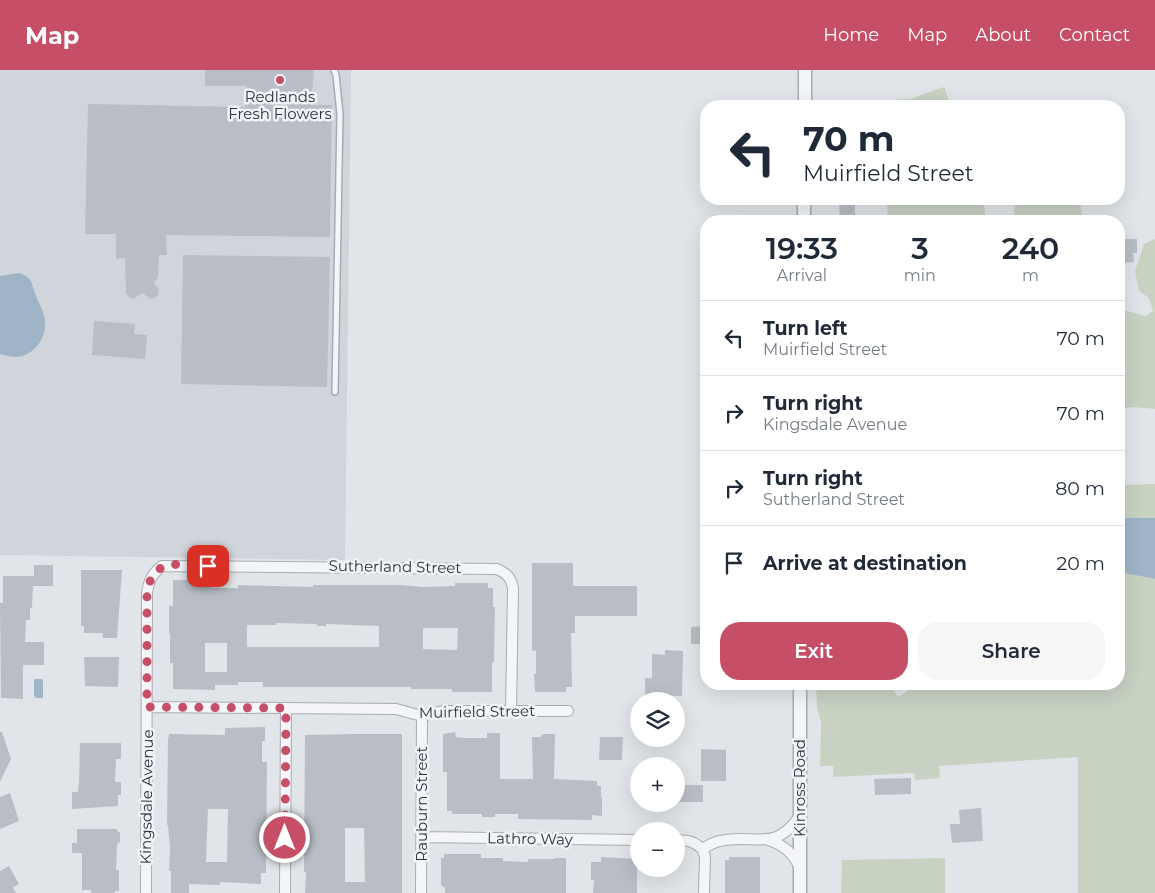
<!DOCTYPE html>
<meta charset="utf-8">
<style>
body{margin:0;font-family:Montserrat,sans-serif;background:#f6f6f7;color:#1f2937;height:100vh;display:flex;flex-direction:column;font-size:19px;white-space:nowrap}
*{box-sizing:border-box;margin:0}
p{font-size:16px;color:#747a83}
.icon{flex:none;width:28px;height:28px;fill:none;stroke:currentColor;stroke-width:2;stroke-linecap:round;stroke-linejoin:round}
.map{position:relative;flex:1;overflow:hidden}
.sheet{position:absolute;left:700px;top:145px;width:425px;height:475px;display:flex;flex-direction:column;background:#fff;border-radius:20px;box-shadow:0 5px 20px #0002}
.sheet>*{flex:none}
.banner{position:absolute;left:700px;top:30px;width:425px;height:105px;border-radius:20px;box-shadow:0 5px 20px #0002;background:#fff;color:#1f2937;overflow:hidden}
.fabs{position:absolute;left:630px;top:622px;display:grid;gap:10px}
.fabs a{display:grid;place-items:center;width:55px;height:55px;border-radius:50%;background:#fff;box-shadow:0 5px 20px #0002;font-size:25px}
.pin{position:absolute;display:grid;place-items:center;width:42px;height:42px;color:#fff;margin:-21px;border-radius:10px;box-shadow:0 2px 8px #0006}
.me{position:absolute;width:55px;margin:-28px;rotate:0deg;stroke-linejoin:round;filter:drop-shadow(0 0 4px #0008)}
.turn{display:flex;align-items:center;gap:18px;height:105px;padding:0 20px;font-size:22px}
.turn .icon{width:65px;height:65px;stroke-width:2.5}
.turn b{display:block;font-size:35px;line-height:42px}
.eta{display:flex;justify-content:space-evenly;align-items:center;height:85px;text-align:center}
.eta b{font-size:30px;font-weight:600;line-height:35px}
.button{display:flex;gap:10px;margin-top:auto;padding:10px 20px}
.button a{flex:1;height:58px;border-radius:20px;background:#c64e66;color:#fff;font-size:20px;font-weight:600;line-height:58px;text-align:center}
.button a+a{background:#f6f6f7;color:#1f2937}
ul{padding:0;list-style:none}
li{display:flex;align-items:center;gap:15px;height:75px;padding:0 20px;border-top:1px solid #e0e1e3}
li div{flex:1}
li b{display:block;font-size:19px}
li em{font-style:normal}
header{display:flex;align-items:center;gap:30px;box-sizing:border-box;height:70px;padding:0 25px;background:#c64e66;color:#fff}
header strong{font-size:24px}
nav{display:flex;gap:28px;margin-inline-start:auto;font-size:18px}
.map>svg:first-child{display:block}
.built{fill:#d0d4db}
.green{fill:#c8d2c3}
.water{fill:#9fb4c7}
.building{fill:#b9bec6;fill-rule:evenodd}
.lines{fill:none;stroke-linecap:round;stroke-linejoin:round}
.service-casing{stroke:#a7acb3;stroke-width:8}
.minor-casing{stroke:#a7acb3;stroke-width:12}
.tertiary-casing{stroke:#a7acb3;stroke-width:15}
.service{stroke:#f4f5f8;stroke-width:5}
.minor{stroke:#f4f5f8;stroke-width:10}
.tertiary{stroke:#f4f5f8;stroke-width:12}
.route{stroke:#c64e66;stroke-width:9;stroke-dasharray:0 16.2}
.poi-dot{fill:#c64e66;stroke:#f1f4f7;stroke-width:2}
.labels{text-anchor:middle;stroke-width:5;stroke-linejoin:round;paint-order:stroke}
.poi-label{font-size:15px;fill:#2b3340;stroke:#f1f4f7}
.street-label{font-size:15px;fill:#2b3340;stroke:#f1f4f7}
</style>
<header>
<strong>Map</strong>
<nav><a>Home</a><a>Map</a><a>About</a><a>Contact</a></nav>
</header>
<div class="map">
<svg width="1155" height="823" viewBox="0 0 1155 823">
<rect width="100%" height="100%" fill="#e1e5e9"/>
<!-- built -->
<path class="built" d="M 0,0 L 351,0 L 345,490 L 0,485 Z"/>
<!-- green -->
<path class="green" d="M 944,17 L 951,36 L 886,36 L 893,30 L 910,29 Z
M 887,129 L 987,129 L 984,136 L 986,151 L 888,151 Z
M 1021,129 L 1080,129 L 1082,146 L 1080,151 L 1013,151 L 1015,149 L 1014,141 L 1015,131 Z
M 1155,169 L 1155,339 L 1133,337 L 1119,339 L 1119,241 L 1123,240 L 1146,246 L 1153,241 L 1149,228 L 1139,221 L 1135,201 L 1144,174 Z
M 1155,414 L 1155,448 L 1119,448 L 1119,415 Z
M 1119,502 L 1155,509 L 1155,823 L 1078,823 L 1078,687 L 939,696 L 940,708 L 915,710 L 914,703 L 833,707 L 833,696 L 820,696 L 821,651 L 817,639 L 816,614 L 863,614 L 865,618 L 892,616 L 898,627 L 918,614 L 1119,614 Z
M 945,788 L 945,823 L 841,823 L 842,790 Z"/>
<!-- water -->
<path class="water" d="M 19,203 C 34,208 31,214 36,226 C 40,236 46,245 45,256 C 45,271 31,287 15,287 C 11,287 5,285 0,284 L 0,206 Z
M 1119,448 L 1155,448 L 1155,509 L 1119,502 Z
M 34,609 L 42,609 L 43,611 L 43,628 L 36,628 L 34,626 Z"/>
<!-- building -->
<path class="building" d="M 205,0 L 314,0 L 311,35 L 332,35 L 330,167 L 166,165 L 167,185 L 159,185 L 158,207 L 154,213 L 159,219 L 158,226 L 151,229 L 142,223 L 135,228 L 130,228 L 126,223 L 125,188 L 116,189 L 116,164 L 85,164 L 88,34 L 245,37 L 247,16 L 205,16 Z
M 839,129 L 855,129 L 855,151 L 840,151 Z
M 1119,169 L 1137,169 L 1137,183 L 1133,183 L 1134,192 L 1119,193 Z
M 183,185 L 330,187 L 327,317 L 181,314 Z
M 94,251 L 135,254 L 134,264 L 147,265 L 145,289 L 92,285 Z
M 532,493 L 573,493 L 573,516 L 637,516 L 637,546 L 575,546 L 575,563 L 571,563 L 572,617 L 566,617 L 566,622 L 535,622 L 534,604 L 536,604 L 536,581 L 532,580 Z
M 34,495 L 53,495 L 53,516 L 33,516 L 32,538 L 30,538 L 30,550 L 26,550 L 25,572 L 44,572 L 44,595 L 23,595 L 23,629 L 1,628 L 0,533 L 3,533 L 3,506 L 34,506 Z
M 81,500 L 122,500 L 117,568 L 103,568 L 103,563 L 84,563 L 84,556 L 81,556 Z
M 173,510 L 211,510 L 211,518 L 238,518 L 238,515 L 313,517 L 313,515 L 401,515 L 422,517 L 455,516 L 455,513 L 488,513 L 488,518 L 493,518 L 493,537 L 495,537 L 494,592 L 492,592 L 492,622 L 452,622 L 452,619 L 411,619 L 411,617 L 263,617 L 263,612 L 238,612 L 238,615 L 215,615 L 215,620 L 173,619 L 173,593 L 170,593 L 170,563 L 169,563 L 169,536 L 173,536 ZM 276,553 L 317,554 L 317,556 L 326,556 L 326,554 L 379,556 L 379,577 L 247,577 L 247,555 L 276,555 ZM 423,558 L 458,558 L 457,580 L 423,579 ZM 205,573 L 227,573 L 227,602 L 205,602 Z
M 703,556 L 703,574 L 691,574 L 691,557 Z
M 665,580 L 683,581 L 682,626 L 645,625 L 645,608 L 652,608 L 652,584 L 665,585 Z
M 84,587 L 119,587 L 118,617 L 85,616 Z
M 265,657 L 265,671 L 262,671 L 262,692 L 267,692 L 266,803 L 261,803 L 261,814 L 220,812 L 220,815 L 189,814 L 189,823 L 171,823 L 171,801 L 169,801 L 170,777 L 168,755 L 167,755 L 168,667 L 169,667 L 169,664 L 225,665 L 225,658 ZM 208,739 L 228,739 L 227,792 L 206,792 Z
M 0,662 L 2,662 L 11,689 L 0,712 Z
M 455,662 L 456,667 L 466,668 L 487,668 L 487,663 L 500,663 L 500,709 L 533,709 L 532,667 L 541,667 L 541,665 L 545,664 L 555,664 L 554,709 L 597,711 L 597,716 L 601,716 L 601,727 L 602,727 L 602,746 L 592,745 L 592,750 L 518,749 L 518,744 L 495,744 L 495,747 L 482,747 L 482,744 L 452,744 L 452,741 L 447,741 L 447,702 L 443,702 L 443,664 Z
M 357,664 L 402,664 L 402,823 L 305,823 L 306,802 L 304,802 L 305,665 ZM 345,758 L 364,758 L 365,812 L 345,812 Z
M 600,667 L 623,667 L 622,690 L 599,690 Z
M 80,673 L 121,673 L 121,689 L 116,689 L 115,712 L 121,712 L 121,725 L 118,725 L 118,736 L 72,739 L 72,722 L 78,722 L 79,712 Z
M 701,679 L 726,680 L 726,711 L 701,711 Z
M 911,708 L 911,724 L 875,725 L 874,709 Z
M 676,715 L 703,715 L 703,732 L 676,732 Z
M 10,723 L 19,751 L 0,759 L 0,727 Z
M 981,738 L 983,771 L 952,773 L 950,754 L 960,754 L 959,740 Z
M 77,759 L 117,759 L 118,762 L 120,762 L 120,773 L 118,772 L 117,776 L 116,800 L 119,800 L 119,821 L 115,821 L 115,823 L 91,823 L 91,820 L 82,820 L 82,783 L 72,783 L 72,773 L 77,773 Z
M 444,784 L 481,784 L 481,788 L 503,788 L 503,791 L 528,792 L 528,789 L 554,789 L 554,788 L 566,788 L 566,823 L 445,823 L 445,818 L 441,815 L 441,788 L 444,788 Z
M 601,787 L 637,789 L 637,823 L 593,823 L 594,810 L 591,810 L 591,792 L 601,792 Z
M 729,787 L 760,787 L 760,823 L 725,823 L 725,790 L 729,790 Z
M 9,796 L 19,814 L 13,817 L 16,823 L 0,823 L 0,801 Z"/>
<g class="lines">
<!-- service casing -->
<g class="service-casing">
<path id="service" d="M 334,0 L 336,5 L 340,44 L 335,322"/>
</g>
<!-- minor casing -->
<g class="minor-casing">
<path id="minor" d="M 147,637 L 396,639 L 422,646 L 443,641 L 568,641
M 422,767 L 639,770
M 676,770 C 687,770 694,771 702,779 C 708,776 713,772 720,771 C 754,763 774,783 799,747
M 768,770 C 784,775 793,783 800,798
M 702,779 L 705,786 L 704,823
M 146,823 L 147,523 C 149,510 152,504 162,496 L 497,499 C 506,503 511,507 513,518 L 511,641
M 285,823 L 286,638
M 421,823 L 422,646"/>
</g>
<!-- tertiary casing -->
<g class="tertiary-casing">
<path id="tertiary" d="M 805,36 L 805,0
M 804,151 L 804,129
M 800,823 L 800,614"/>
</g>
<!-- service -->
<use href="#service" class="service"/>
<!-- minor -->
<use href="#minor" class="minor"/>
<!-- tertiary -->
<use href="#tertiary" class="tertiary"/>
</g>
<g class="lines">
<!-- route -->
<path class="route" d="M 208,496 C 179,495 153,486 147,523 L 147,637 L 286,638 L 285,768"/>
</g>
<!-- markers -->
<circle class="poi-dot" cx="280" cy="10" r="5"/>
<g class="labels">
<!-- poi labels -->
<g class="poi-label">
<text x="280" y="32">Redlands<tspan x="280" dy="17">Fresh Flowers</tspan></text>
</g>
<!-- street labels -->
<g class="street-label">
<text transform="translate(395 497) rotate(1)" y="5">Sutherland Street</text>
<text transform="translate(477 642) rotate(-1)" y="5">Muirfield Street</text>
<text transform="translate(800 718) rotate(-90)" y="5">Kinross Road</text>
<text transform="translate(147 727) rotate(-89)" y="5">Kingsdale Avenue</text>
<text transform="translate(422 734) rotate(-90)" y="5">Rauburn Street</text>
<text transform="translate(530 769) rotate(1)" y="5">Lathro Way</text>
</g>
</g>
</svg>
<div class="fabs">
<a><svg class="icon" aria-label="layers" viewBox="0 0 24 24"><path d="M12 4l9 5-9 5-9-5zM3 14l9 5 9-5"/></svg></a>
<a>+</a>
<a>−</a>
</div>
<div class="pin" style="left:208px;top:496px;background:#d93025"><svg class="icon" aria-label="arrive" viewBox="0 0 24 24"><path d="M6 21V4h12l-3 4 3 4H6"/></svg></div>
<svg class="me" style="left:285px;top:768px" viewBox="-20 -20 40 40"><circle r="17" fill="#c64e66" stroke="#fff" stroke-width="3"/><path d="M0-11L8 9 0 5-8 9z" fill="#fff"/></svg>
<div class="banner">
<div class="turn"><svg class="icon" aria-label="left" viewBox="0 0 24 24"><path d="M17 20v-9H6M10 6l-5 5 5 5"/></svg><div><b>70 m</b>Muirfield Street</div></div>
</div>
<section class="sheet">
<div class="eta">
<div><b>19:33</b><p>Arrival</p></div>
<div><b>3</b><p>min</p></div>
<div><b>240</b><p>m</p></div>
</div>
<ul>
<li><svg class="icon" aria-label="left" viewBox="0 0 24 24"><path d="M17 20v-9H6M10 6l-5 5 5 5"/></svg><div><b>Turn left</b><p>Muirfield Street</p></div><em>70 m</em></li>
<li><svg class="icon" aria-label="right" viewBox="0 0 24 24"><path d="M7 20v-9h11M14 6l5 5-5 5"/></svg><div><b>Turn right</b><p>Kingsdale Avenue</p></div><em>70 m</em></li>
<li><svg class="icon" aria-label="right" viewBox="0 0 24 24"><path d="M7 20v-9h11M14 6l5 5-5 5"/></svg><div><b>Turn right</b><p>Sutherland Street</p></div><em>80 m</em></li>
<li><svg class="icon" aria-label="arrive" viewBox="0 0 24 24"><path d="M6 21V4h12l-3 4 3 4H6"/></svg><div><b>Arrive at destination</b></div><em>20 m</em></li>
</ul>
<div class="button"><a>Exit</a><a>Share</a></div>
</section>
</div>
